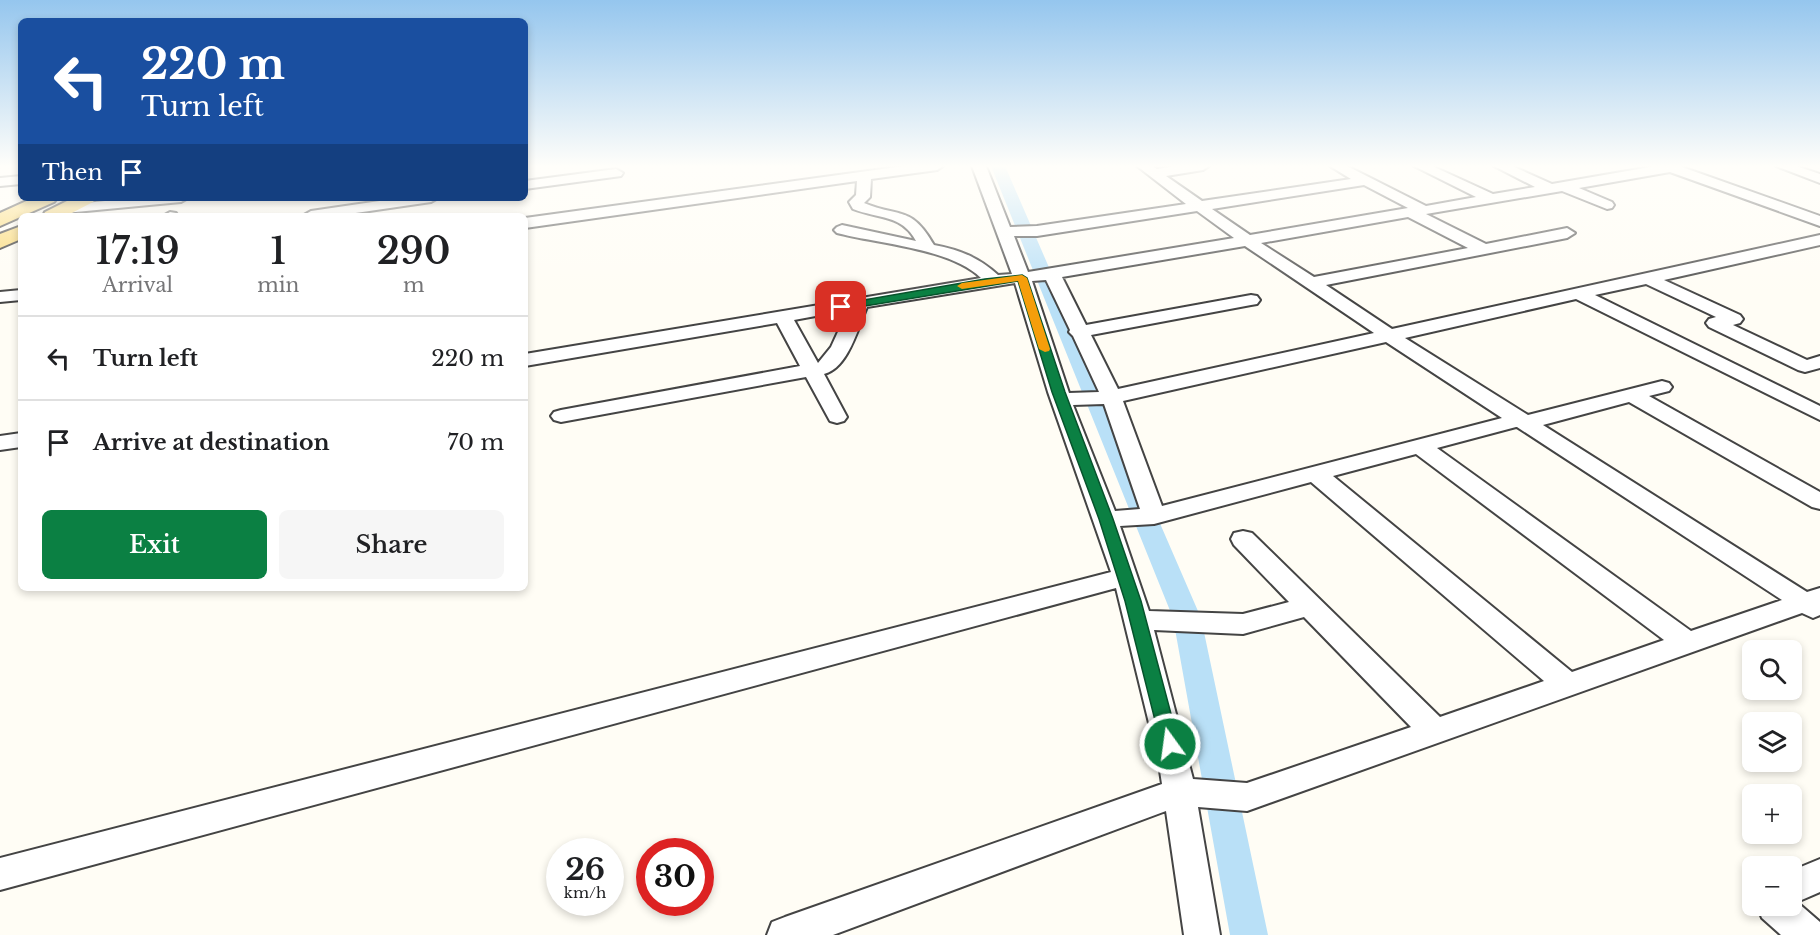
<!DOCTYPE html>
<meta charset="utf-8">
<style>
body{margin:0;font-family:"Libre Baskerville",serif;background:#f6f6f6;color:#202124;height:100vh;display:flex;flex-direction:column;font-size:22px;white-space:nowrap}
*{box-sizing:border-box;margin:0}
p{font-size:20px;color:#757577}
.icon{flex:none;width:33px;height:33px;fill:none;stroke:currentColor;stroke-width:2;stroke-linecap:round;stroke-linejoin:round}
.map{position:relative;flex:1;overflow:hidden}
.side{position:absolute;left:18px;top:213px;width:510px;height:378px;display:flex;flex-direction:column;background:#fff;border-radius:9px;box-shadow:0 3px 9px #0003}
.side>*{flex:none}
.hud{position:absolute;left:18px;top:18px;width:510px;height:183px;border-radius:9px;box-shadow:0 3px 9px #0003;background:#1a4fa0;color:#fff;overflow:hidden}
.tools{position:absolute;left:1742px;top:640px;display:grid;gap:12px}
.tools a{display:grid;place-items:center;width:60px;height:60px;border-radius:9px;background:#fff;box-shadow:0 3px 9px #0003;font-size:30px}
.speed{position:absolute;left:546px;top:838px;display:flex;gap:12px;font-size:30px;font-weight:700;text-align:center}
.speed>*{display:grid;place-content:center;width:78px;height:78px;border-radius:50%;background:#fff;box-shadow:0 3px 9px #0003;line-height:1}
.speed small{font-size:15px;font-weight:400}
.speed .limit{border:9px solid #d22;background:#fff;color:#111}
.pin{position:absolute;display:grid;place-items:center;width:51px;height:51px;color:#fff;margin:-26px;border-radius:12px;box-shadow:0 3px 9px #0006}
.me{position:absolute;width:66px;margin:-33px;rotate:346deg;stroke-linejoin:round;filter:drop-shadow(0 0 4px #0008)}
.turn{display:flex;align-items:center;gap:21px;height:126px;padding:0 24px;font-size:27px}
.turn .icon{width:78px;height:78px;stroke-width:2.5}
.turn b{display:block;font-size:42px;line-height:51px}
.then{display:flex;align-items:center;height:57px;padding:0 24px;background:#0003;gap:12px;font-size:22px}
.eta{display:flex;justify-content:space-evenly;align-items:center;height:102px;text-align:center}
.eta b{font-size:36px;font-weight:600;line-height:42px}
.primary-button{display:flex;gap:12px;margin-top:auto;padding:12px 24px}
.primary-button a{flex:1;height:69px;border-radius:9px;background:#0b8043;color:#fff;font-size:24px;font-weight:600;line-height:69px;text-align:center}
.primary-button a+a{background:#f6f6f6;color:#202124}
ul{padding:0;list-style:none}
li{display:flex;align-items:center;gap:18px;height:84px;padding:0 24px;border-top:2px solid #e0e0e0}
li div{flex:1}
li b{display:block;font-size:22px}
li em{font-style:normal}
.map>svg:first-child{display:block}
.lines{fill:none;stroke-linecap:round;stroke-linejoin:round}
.canal{fill:#b9e0f7;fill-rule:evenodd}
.minor-casing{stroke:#444;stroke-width:4}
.major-casing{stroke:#222;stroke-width:4}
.minor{fill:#fff;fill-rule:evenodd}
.major{fill:#f9d66b;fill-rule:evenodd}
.route{fill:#0b8043;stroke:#07532c;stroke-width:1.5}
.slow{fill:#f59e0b}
</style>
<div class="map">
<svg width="1820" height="935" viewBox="0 0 1820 935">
<rect width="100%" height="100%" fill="#fffdf5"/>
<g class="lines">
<!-- canal -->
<path class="canal" d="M 991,166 L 1005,166 L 1201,618 L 1268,935 L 1230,935 L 1173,618 Z"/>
<!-- minor casing -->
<g class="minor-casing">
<path id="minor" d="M 904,166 L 943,166 L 937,170 L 871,179 L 870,197 L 864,203 C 900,218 911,205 934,245 C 960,250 978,257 998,275 L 1012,274 L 972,166 L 986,166 L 1010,227 L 1037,226 L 1186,204 L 1137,166 L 1152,166 L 1157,169 L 1175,166 L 1209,166 L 1203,170 L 1166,176 L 1202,201 L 1351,179 L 1330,166 L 1347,166 L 1426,206 L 1476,197 L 1414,166 L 1432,166 L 1493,194 L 1535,187 L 1494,166 L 1512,166 L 1552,184 L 1656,166 L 1679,166 L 1820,216 L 1820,226 L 1670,172 L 1579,188 L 1612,202 L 1614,205 L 1612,208 L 1607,209 L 1562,191 L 1426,214 L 1486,244 L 1567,228 L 1575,233 L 1567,238 L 1326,285 L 1392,329 L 1820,235 L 1820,245 L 1664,280 L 1740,315 L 1743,319 L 1740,323 L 1733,325 L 1807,360 L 1820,356 L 1820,368 L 1805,372 L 1798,370 L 1709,327 L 1706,323 L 1709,319 L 1716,317 L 1646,284 L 1595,295 L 1820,406 L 1820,420 L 1576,299 L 1405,338 L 1528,415 L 1662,381 L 1669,383 L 1672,387 L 1669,391 L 1649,396 L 1820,492 L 1820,509 L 1812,507 L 1629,402 L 1543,425 L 1807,592 L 1820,588 L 1820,615 L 1813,618 L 1802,613 L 1247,811 L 1198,807 L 1220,935 L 1184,935 L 1166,811 L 833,935 L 767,935 L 772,922 L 785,917 L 1162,784 L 1159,764 L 1116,588 L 0,890 L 0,858 L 1111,572 L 1048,392 L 1015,283 L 867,307 C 858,328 848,368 824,374 L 847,417 L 844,421 L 837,423 L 830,421 L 806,377 L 561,422 L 554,420 L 551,416 L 554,412 L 561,410 L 800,366 L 777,323 L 525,366 L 525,354 L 981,278 C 950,248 879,244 837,233 L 834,230 L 837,227 L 842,225 L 916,241 C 902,214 878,219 853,209 L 849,202 L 856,195 L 857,181 L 525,228 L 525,218 ZM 1364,185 L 1408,208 L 1250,235 L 1212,209 ZM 1197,211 L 1234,238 L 1028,272 L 1014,236 L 1037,236 ZM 1408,217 L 1468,248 L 1314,277 L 1261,243 ZM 1245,246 L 1374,333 L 1118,389 L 1091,335 L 1251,305 L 1257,304 L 1260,300 L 1257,296 L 1251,295 L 1086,325 L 1062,277 ZM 1046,280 L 1070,330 L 1069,332 L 1073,336 L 1099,392 L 1069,393 L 1032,281 ZM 848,310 L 831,347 L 818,363 L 794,320 ZM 1386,342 L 1502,418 L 1162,506 L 1123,401 ZM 1104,404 L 1140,509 L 1115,511 L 1073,405 ZM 1516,427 L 1517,427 L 1782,600 L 1691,631 L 1437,448 ZM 1416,454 L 1664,640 L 1572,672 L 1333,476 ZM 1311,482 L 1544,681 L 1440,717 L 1252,533 L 1243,531 L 1234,533 L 1231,539 L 1234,545 L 1289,602 L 1243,614 L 1149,611 L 1120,526 L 1154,524 ZM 1304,617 L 1411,727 L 1247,783 L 1193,779 L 1154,630 L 1243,634 Z
M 1776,166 L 1796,166 L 1820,174 L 1820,183 Z
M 616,169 L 623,173 L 621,176 L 525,189 L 525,181 Z
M 21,176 L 21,184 L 0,186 L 0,178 Z
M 135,198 L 188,198 L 181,202 L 65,213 L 58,209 L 65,205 Z
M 400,198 L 438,198 L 431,202 L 335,216 L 304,215 L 311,211 Z
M 170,212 L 176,213 L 178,216 L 163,216 Z
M 21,290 L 21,300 L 0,302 L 0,292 Z
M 21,433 L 21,447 L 0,450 L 0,436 Z
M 1820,859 L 1820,892 L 1797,902 L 1820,922 L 1820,935 L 1781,935 L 1762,918 L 1757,906 L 1791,906 L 1791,871 Z"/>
</g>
<!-- major casing -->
<g class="major-casing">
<path id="major" d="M 33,198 L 57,198 L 54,202 L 0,226 L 0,213 Z
M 73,198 L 96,198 L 93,202 L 66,216 L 43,216 L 45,212 Z
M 21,226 L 21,239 L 0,248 L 0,234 Z"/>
</g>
<!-- minor -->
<use href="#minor" class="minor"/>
<!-- major -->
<use href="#major" class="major"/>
</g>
<!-- sky -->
<linearGradient id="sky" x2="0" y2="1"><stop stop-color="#95c6ee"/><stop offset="0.56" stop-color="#fffefa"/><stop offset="1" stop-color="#fffefa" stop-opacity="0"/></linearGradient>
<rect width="1820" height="297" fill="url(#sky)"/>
<!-- route -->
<path class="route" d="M 1022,275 L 1027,278 L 1065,392 L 1113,519 L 1141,601 L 1179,744 L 1176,749 L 1170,752 L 1163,749 L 1161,744 L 1125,601 L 1099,519 L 1052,392 L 1018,281 L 841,310 L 835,307 L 841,304 L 985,279 Z"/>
<!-- slow -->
<path class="slow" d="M 1022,275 L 1027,278 L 1050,349 L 1049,351 L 1045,352 L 1039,349 L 1018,281 L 962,289 L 957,286 L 962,283 Z"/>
</svg>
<div class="tools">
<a><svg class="icon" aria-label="search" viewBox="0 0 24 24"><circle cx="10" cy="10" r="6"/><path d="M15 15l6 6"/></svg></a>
<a><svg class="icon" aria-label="layers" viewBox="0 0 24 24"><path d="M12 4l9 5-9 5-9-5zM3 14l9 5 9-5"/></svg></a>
<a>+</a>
<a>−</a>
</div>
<div class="speed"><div>26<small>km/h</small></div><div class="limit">30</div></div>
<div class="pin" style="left:841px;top:307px;background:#d93025"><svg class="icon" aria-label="arrive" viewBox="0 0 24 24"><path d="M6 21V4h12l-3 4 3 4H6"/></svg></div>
<svg class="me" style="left:1170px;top:744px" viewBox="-20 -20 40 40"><circle r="17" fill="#0b8043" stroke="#fff" stroke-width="3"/><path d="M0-11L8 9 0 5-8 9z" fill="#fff"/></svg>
<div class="hud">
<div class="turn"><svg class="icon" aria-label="left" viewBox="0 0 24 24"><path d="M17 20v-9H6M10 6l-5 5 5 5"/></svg><div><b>220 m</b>Turn left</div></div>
<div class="then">Then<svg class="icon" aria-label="arrive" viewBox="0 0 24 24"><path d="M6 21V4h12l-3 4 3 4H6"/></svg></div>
</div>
<section class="side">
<div class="eta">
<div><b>17:19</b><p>Arrival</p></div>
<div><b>1</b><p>min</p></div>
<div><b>290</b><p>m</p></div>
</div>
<ul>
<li><svg class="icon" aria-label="left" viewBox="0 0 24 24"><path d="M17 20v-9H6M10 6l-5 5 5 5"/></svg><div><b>Turn left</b></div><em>220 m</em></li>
<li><svg class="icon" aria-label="arrive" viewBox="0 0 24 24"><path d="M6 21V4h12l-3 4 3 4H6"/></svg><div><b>Arrive at destination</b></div><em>70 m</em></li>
</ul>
<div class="primary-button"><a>Exit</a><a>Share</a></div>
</section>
</div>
